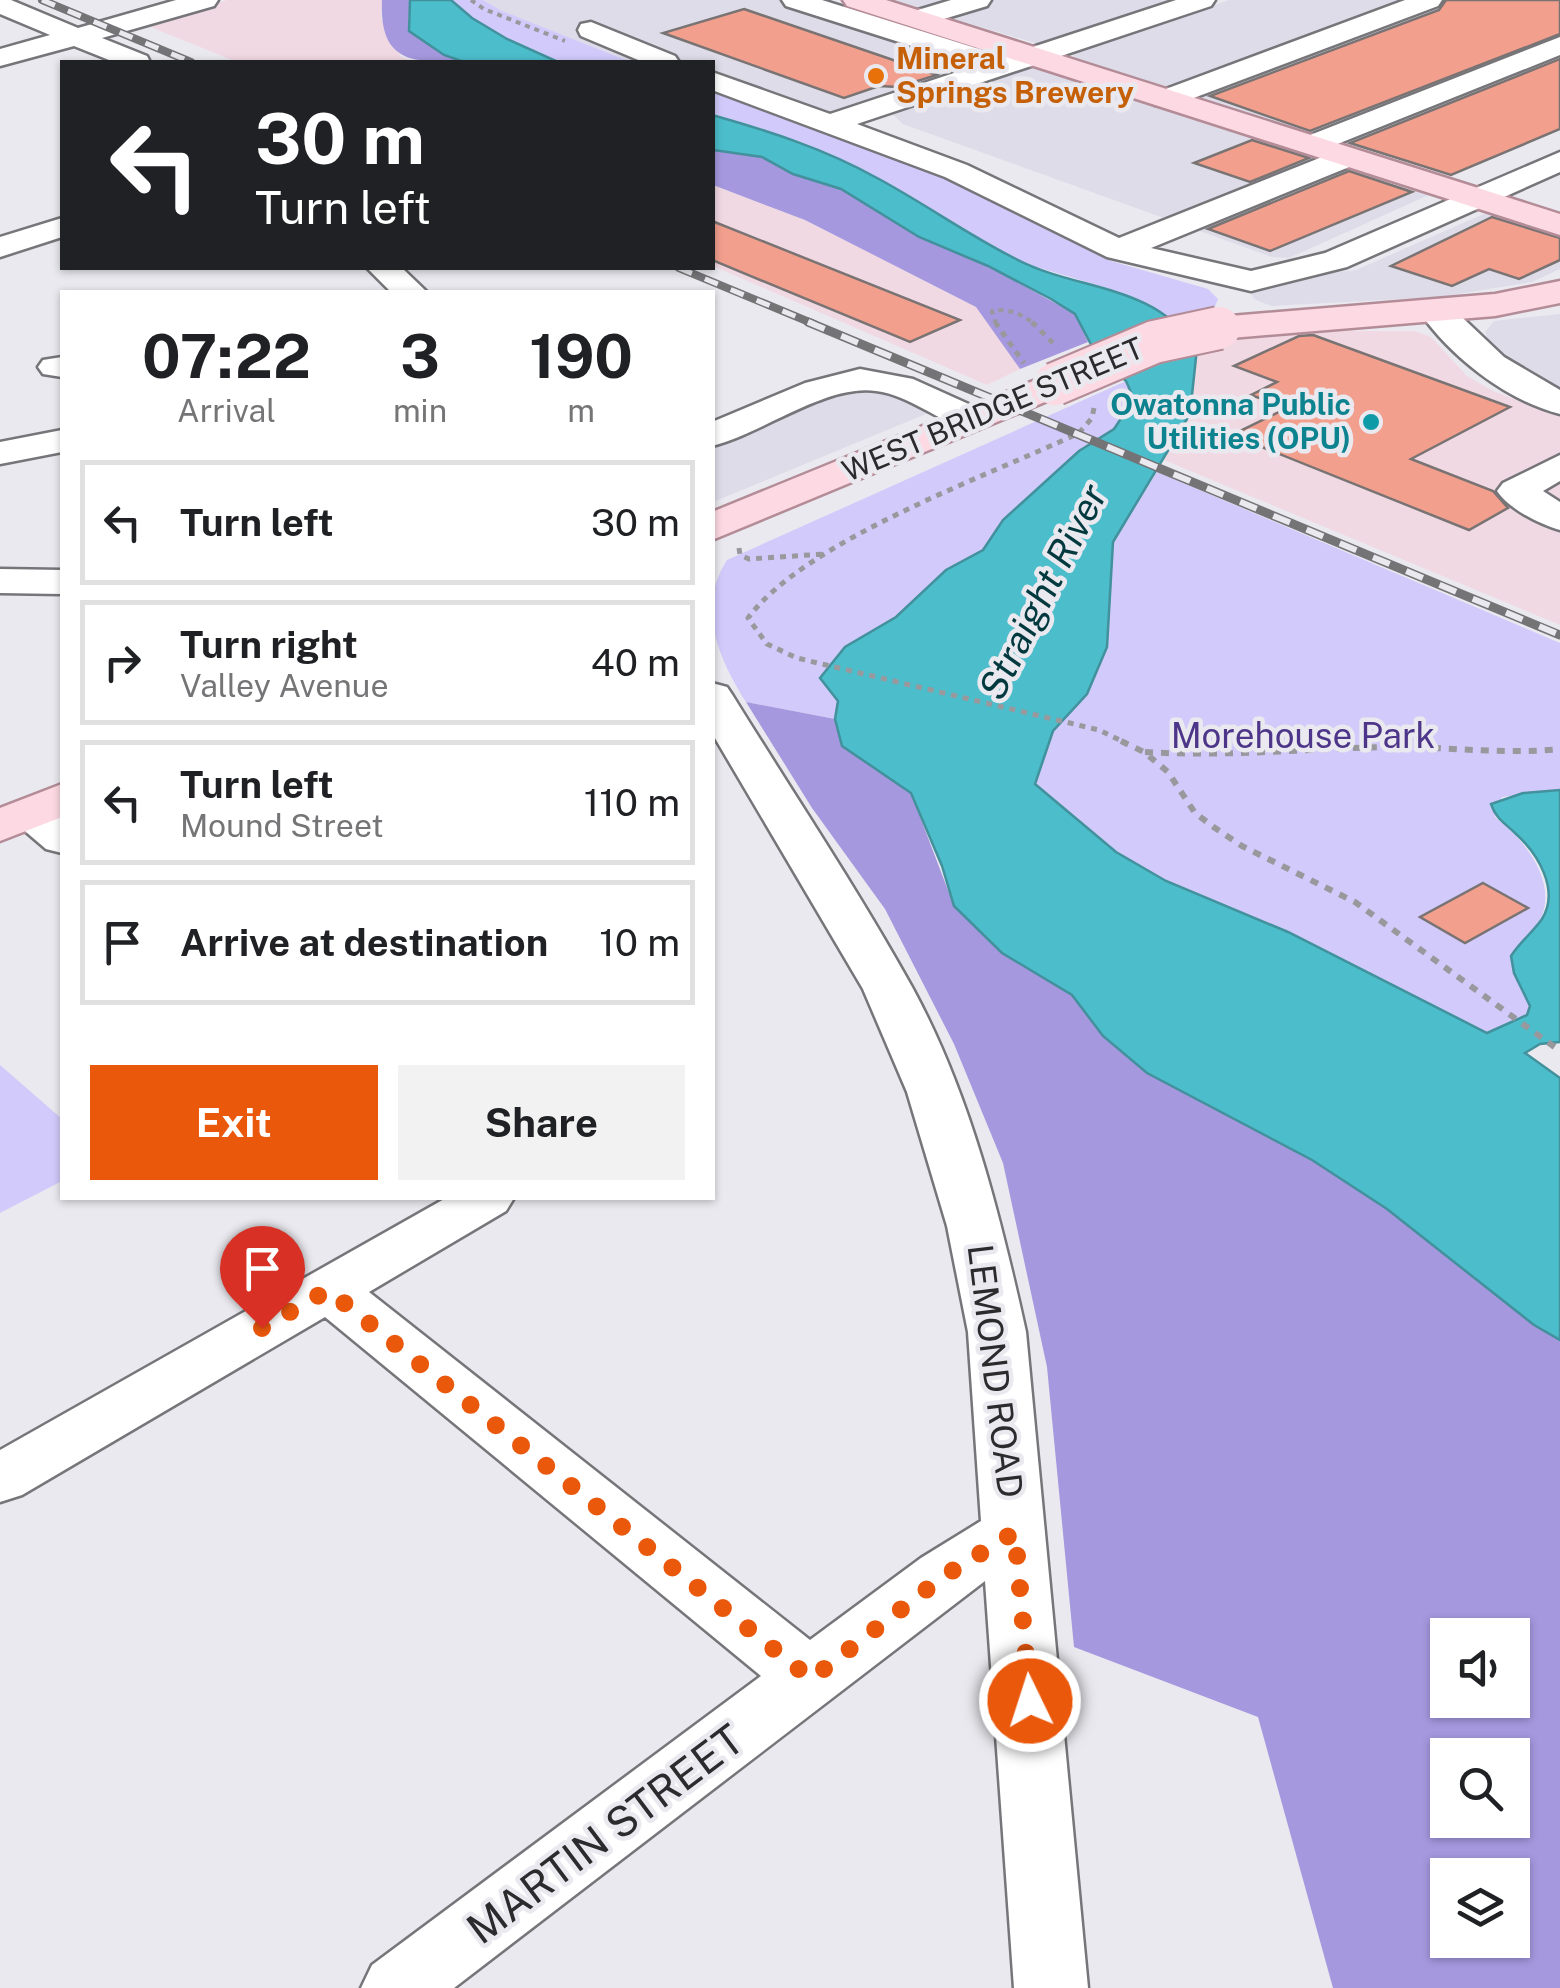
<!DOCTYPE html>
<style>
body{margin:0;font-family:"Public Sans",sans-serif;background:#f2f2f2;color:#202124;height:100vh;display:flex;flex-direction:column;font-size:38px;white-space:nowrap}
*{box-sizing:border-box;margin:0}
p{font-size:32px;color:#757577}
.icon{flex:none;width:55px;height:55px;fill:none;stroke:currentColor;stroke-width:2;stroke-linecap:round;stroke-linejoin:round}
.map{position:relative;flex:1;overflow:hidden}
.side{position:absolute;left:60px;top:290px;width:655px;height:910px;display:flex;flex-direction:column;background:#fff;border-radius:0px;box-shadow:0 2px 8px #0004}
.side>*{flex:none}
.banner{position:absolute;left:60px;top:60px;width:655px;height:210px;border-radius:0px;box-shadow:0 2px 8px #0004;background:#202124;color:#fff;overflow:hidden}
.tools{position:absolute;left:1430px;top:1618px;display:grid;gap:20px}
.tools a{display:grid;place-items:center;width:100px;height:100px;border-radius:0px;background:#fff;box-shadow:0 2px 8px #0004;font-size:50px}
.pin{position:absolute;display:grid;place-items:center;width:85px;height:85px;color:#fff;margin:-102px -42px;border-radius:50% 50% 50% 0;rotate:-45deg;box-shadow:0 0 10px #0007}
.pin .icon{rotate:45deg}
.me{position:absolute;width:110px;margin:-55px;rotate:356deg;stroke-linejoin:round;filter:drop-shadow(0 0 8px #0008)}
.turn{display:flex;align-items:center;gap:35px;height:210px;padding:0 30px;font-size:45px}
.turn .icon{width:130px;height:130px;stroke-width:2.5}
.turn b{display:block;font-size:70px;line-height:85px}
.eta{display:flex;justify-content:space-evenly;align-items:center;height:170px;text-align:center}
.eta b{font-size:60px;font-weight:700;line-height:70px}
.action{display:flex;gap:20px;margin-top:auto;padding:20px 30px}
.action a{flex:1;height:115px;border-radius:0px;background:#ea580c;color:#fff;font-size:40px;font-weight:700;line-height:115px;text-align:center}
.action a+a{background:#f2f2f2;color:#202124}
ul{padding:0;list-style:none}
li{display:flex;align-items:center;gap:30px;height:125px;margin:0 20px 15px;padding:0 10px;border:5px solid #e0e0e0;border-radius:0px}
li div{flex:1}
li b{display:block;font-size:38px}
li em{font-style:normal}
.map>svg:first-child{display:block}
.built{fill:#dedce8}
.industrial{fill:#f1d9e3}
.green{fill:#d1cafb}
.forest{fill:#a598df;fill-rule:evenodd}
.water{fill:#4cbdcb;stroke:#42919c;stroke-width:2.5}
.building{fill:#f29f8e;stroke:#797473;stroke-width:2.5}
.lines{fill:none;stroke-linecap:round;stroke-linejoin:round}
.minor-casing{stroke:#76767a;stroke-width:5}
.major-casing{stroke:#b38c97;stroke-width:5}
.path-far2{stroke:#99989c;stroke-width:4;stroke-dasharray:5 5;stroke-linecap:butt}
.path-far1{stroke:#99989c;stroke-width:5;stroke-dasharray:6 6;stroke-linecap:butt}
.path{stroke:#99989c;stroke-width:6;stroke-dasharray:8 8;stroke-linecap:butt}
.minor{fill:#fff;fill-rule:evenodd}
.major{fill:#fddae3;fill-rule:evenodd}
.rail-far1-casing{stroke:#747477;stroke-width:8}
.rail-casing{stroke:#747477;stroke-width:9}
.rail-far1{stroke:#eae9ef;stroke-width:5;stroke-dasharray:14;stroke-linecap:butt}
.rail{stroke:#eae9ef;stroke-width:6;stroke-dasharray:18;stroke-linecap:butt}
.major-bridge-casing{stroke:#b38c97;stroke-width:46;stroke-linecap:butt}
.major-bridge{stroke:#fddae3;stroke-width:42}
.route{stroke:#ea580c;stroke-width:18;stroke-dasharray:0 32.4}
.food-dot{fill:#e8710a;stroke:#eae9ef;stroke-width:4}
.culture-dot{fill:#0f9aa8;stroke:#eae9ef;stroke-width:4}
.labels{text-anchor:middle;stroke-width:9;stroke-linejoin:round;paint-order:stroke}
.far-food-label{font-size:30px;font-weight:bold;fill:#c56008;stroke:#eae9ef;text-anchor:start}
.far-culture-label{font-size:30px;font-weight:bold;fill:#0d838f;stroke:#eae9ef;text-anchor:end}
.far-street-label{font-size:30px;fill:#2b2b2d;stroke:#eae9ef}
.park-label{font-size:35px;fill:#4d3689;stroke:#eae9ef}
.street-label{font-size:35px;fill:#2b2b2d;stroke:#eae9ef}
.water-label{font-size:38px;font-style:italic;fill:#02393f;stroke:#eae9ef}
.near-street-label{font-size:42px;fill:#2b2b2d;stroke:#eae9ef}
</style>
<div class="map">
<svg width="1560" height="1988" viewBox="0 0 1560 1988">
<rect width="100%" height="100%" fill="#eae9ef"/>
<!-- built -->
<path class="built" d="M 483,0 L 830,0 L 988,51 L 995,60 L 804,123 L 713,92 L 712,62 L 631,62 L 502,11 Z
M 890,0 L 1178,0 L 1042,45 Z
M 1229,0 L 1560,0 L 1560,27 L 1299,129 L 1074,59 L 1073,54 Z
M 1028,67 L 1042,69 L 1431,194 L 1289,258 L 1272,257 L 903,124 L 891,113 Z
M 1488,212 L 1560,233 L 1560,269 L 1532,282 L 1439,297 L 1271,306 L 1254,299 L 1251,293 L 1259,285 L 1281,278 L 1356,270 Z
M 1560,314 L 1560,392 L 1494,352 L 1485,332 L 1494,321 Z
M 859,383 L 938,409 L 713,502 L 713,441 Z"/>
<!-- industrial -->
<path class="industrial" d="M 227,0 L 382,0 L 381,18 L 401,57 L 414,62 L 237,62 L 148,26 Z
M 712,185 L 805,220 L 976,307 L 1020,369 L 987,385 L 713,266 Z
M 1316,331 L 1415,331 L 1431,337 L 1467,376 L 1493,391 L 1560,417 L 1560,625 L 1164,460 L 1190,414 L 1197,348 L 1218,342 Z"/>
<!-- green -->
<path class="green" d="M 451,0 L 483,0 L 502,11 L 631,62 L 558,62 L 507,39 L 472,18 Z
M 712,92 L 923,168 L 1111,261 L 1208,289 L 1218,299 L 1210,318 L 1180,324 L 1117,291 L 1020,262 L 873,176 L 801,142 L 713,115 Z
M 1126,381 L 1134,399 L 1114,429 L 1083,447 L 1003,520 L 983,550 L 946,570 L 896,617 L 845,648 L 835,719 L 746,702 C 719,659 696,608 727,560 Z
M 1157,472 L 1560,643 L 1560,790 L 1502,797 L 1495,817 C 1525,840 1560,884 1539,922 C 1526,937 1513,949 1514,970 C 1515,980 1527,995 1530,1006 L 1527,1015 L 1487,1033 L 1288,932 L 1166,881 L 1116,852 L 1035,784 L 1053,731 L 1087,694 L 1113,542 Z
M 0,1065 L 62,1119 L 62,1181 L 0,1213 Z"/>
<!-- forest -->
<path class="forest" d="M 382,0 L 410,0 L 408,24 L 444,55 L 464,62 C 415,62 379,65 382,0 Z
M 712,150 L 762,157 L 793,174 L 841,189 L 919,237 L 988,266 L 1075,314 L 1088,342 L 1020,369 L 976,307 L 805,220 L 713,185 Z
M 746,702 L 835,719 L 842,746 L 911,793 L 954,906 L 1002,953 L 1072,995 L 1103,1036 L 1147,1073 L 1312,1160 L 1387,1209 L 1534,1325 L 1560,1340 L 1560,1988 L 1333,1988 L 1258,1717 L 1074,1647 L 1047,1367 L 1003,1163 L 954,1044 L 885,909 L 812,808 ZM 1448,1635 L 1512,1635 L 1512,1700 L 1448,1700 ZM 1448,1755 L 1512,1755 L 1512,1820 L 1448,1820 ZM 1448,1875 L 1512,1875 L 1512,1940 L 1448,1940 Z"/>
<!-- water -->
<path class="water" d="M 410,0 L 451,0 L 472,18 L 507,39 L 558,62 L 464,62 L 444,55 L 409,31 Z
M 712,115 C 769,131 825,149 877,178 C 924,203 968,235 1016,259 C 1080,292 1151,282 1197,348 L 1190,414 L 1113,542 L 1107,647 L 1087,694 L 1053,731 L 1035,784 L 1116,852 L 1166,881 L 1288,932 L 1487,1033 L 1527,1015 L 1530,1006 L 1514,973 L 1511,956 C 1520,942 1533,932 1542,919 C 1560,890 1538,854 1516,834 C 1505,823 1496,819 1491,804 L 1523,793 L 1560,790 L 1560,1042 L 1540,1044 L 1525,1053 L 1560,1078 L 1560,1340 L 1534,1325 L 1387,1209 L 1312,1160 L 1147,1073 L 1103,1036 L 1072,995 L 1002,953 L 954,906 L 942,866 L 911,793 L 842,746 L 835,719 L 838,701 L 820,678 L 845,647 L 896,617 L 946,570 L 983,550 L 1003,520 L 1079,451 L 1114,429 L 1134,399 L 1126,381 L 1096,354 L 1075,314 L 1051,299 L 988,266 L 919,237 L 841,189 L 793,174 L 762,157 L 713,150 Z"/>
<!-- building -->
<path class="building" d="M 1446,0 L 1560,0 L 1560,34 L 1310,131 L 1210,96 L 1439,10 Z
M 744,9 L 937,75 L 898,87 L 879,86 L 844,98 L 663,33 Z
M 1560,59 L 1560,129 L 1451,175 L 1350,143 Z
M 1252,140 L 1309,158 L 1250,182 L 1194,163 Z
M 1349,171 L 1412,192 L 1270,251 L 1208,229 Z
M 1492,217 L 1560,238 L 1560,260 L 1519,279 L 1489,269 L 1452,286 L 1391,266 Z
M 712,221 L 960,320 L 910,342 L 712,260 Z
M 1313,335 L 1510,407 L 1411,459 L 1493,491 L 1508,508 L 1469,530 L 1232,435 L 1287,408 L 1251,395 L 1277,382 L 1234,366 L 1299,336 Z
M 1483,883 L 1528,908 L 1465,943 L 1420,917 Z"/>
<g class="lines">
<!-- minor casing -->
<g class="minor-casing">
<path id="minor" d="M 0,0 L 11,0 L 78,28 L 176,0 L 218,0 L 214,6 L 102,38 L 147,56 L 150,62 L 114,62 L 74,46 L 0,66 L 0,49 L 50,35 L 0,14 Z
M 782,0 L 822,0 L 985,51 L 993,60 L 1176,0 L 1215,0 L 1211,6 L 857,124 L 967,165 L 1119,238 L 1337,151 L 1359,151 L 1363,157 L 1359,163 L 1151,248 L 1251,271 L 1325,253 L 1560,152 L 1560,172 L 1347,267 L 1251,291 L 1107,257 L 945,177 L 712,90 L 712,72 L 830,114 L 963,70 L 965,63 L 786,6 Z
M 951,0 L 991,0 L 987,6 L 917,27 L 904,19 L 908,13 Z
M 1405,0 L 1442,0 L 1438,6 L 1175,105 L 1155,105 L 1151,99 L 1155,93 Z
M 591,22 L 675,56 L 679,62 L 643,62 L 581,36 L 578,30 L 581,24 Z
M 1560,37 L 1560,55 L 1320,151 L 1300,151 L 1295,145 L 1300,139 Z
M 62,218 L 62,237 L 0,257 L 0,237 Z
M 367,268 L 402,268 L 427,292 L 391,292 Z
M 1435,300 L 1447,303 L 1504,357 L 1560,390 L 1560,414 C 1505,400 1450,356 1418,310 L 1423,303 Z
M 62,357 L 62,377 L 43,374 L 38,367 L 43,360 Z
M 860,369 L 913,379 L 984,411 L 989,419 L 984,427 L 971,430 C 938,422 910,395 876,391 C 825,384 762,434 712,446 L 712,422 L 805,383 Z
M 62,430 L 62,452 L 0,464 L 0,442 Z
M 1560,455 L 1560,481 L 1543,491 L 1560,502 L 1560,530 C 1539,524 1509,509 1497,491 L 1503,483 Z
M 0,569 L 62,570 L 62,594 L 0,593 Z
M 712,683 L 727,687 L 733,696 C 793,793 857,888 912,987 C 970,1093 1000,1215 1026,1332 L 1088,1988 L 1014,1988 L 985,1581 L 454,1988 L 361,1988 L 372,1965 L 761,1676 L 325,1317 L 22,1495 L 0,1502 L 0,1450 L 446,1198 L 514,1198 L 506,1211 L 369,1292 L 810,1640 L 921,1558 L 981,1521 L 968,1332 L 947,1226 L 907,1092 L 863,989 L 712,733 Z
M 28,800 L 44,804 L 62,818 L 62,853 L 46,849 L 5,814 L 12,804 Z"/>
</g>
<!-- major casing -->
<g class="major-casing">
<path id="major" d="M 843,0 L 886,0 L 1560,214 L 1560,235 L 847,6 Z
M 1560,281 L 1560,303 L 1495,316 L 1219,339 L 1206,336 L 1200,328 L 1206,320 L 1219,317 L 1495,294 Z
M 1055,372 L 1069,376 L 1074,384 L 1069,392 L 712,540 L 712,512 Z
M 62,784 L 62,817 L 0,841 L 0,808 Z"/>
</g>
<!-- path-far2 -->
<path class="path-far2" d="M 471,0 L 484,9 L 565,41
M 996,324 L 992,311 C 1009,308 1021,314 1035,324"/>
<!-- path-far1 -->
<path class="path-far1" d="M 995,322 L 1024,363
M 1032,322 L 1053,343
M 1094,408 L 1092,418 L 1079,433 C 988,476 806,540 748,618 L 767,644 L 797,658 L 1099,730 L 1126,743
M 739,548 L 740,555 L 749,559 L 824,554"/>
<!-- path -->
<path class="path" d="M 1121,741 L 1144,752 L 1168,772 L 1195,813 L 1215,828 L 1242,846 L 1355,902 L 1560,1051
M 1145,752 C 1225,757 1304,749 1383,747 C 1442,746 1501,755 1560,749"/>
<!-- minor -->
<use href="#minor" class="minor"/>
<!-- major -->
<use href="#major" class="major"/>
<!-- rail-far1 casing -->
<g class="rail-far1-casing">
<path id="rail-far1" d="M 42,0 L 191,62
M 679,268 L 814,324"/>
</g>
<!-- rail casing -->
<g class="rail-casing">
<path id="rail" d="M 808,322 L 1560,635"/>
</g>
<!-- rail-far1 -->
<use href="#rail-far1" class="rail-far1"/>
<!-- rail -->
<use href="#rail" class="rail"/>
<!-- major-bridge casing -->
<g class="major-bridge-casing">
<path id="major-bridge" d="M 1055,384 L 1154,342 L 1219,328"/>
</g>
<!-- major-bridge -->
<use href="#major-bridge" class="major-bridge"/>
</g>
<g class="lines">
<!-- route -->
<path class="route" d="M 262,1328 L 328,1290 L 811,1679 L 944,1576 L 1015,1532 L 1030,1701"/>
</g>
<!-- markers -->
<circle class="food-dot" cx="876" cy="76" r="10"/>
<circle class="culture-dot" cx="1371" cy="422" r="10"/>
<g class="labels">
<!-- far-food labels -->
<g class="far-food-label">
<text x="896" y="69">Mineral<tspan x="896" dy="34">Springs Brewery</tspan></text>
</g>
<!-- far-culture labels -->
<g class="far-culture-label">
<text x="1351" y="415">Owatonna Public<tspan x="1351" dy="34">Utilities (OPU)</tspan></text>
</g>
<!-- far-street labels -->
<g class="far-street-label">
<text transform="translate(993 410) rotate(-23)" y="10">WEST BRIDGE STREET</text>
</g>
<!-- park labels -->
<g class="park-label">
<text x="1303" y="748">Morehouse Park</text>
</g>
<!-- street labels -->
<g class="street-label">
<text transform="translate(995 1371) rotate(83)" y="12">LEMOND ROAD</text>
</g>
<!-- water labels -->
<g class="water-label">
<text transform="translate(1043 592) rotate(-63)" y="13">Straight River</text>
</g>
<!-- near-street labels -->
<g class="near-street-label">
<text transform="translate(605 1834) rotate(-37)" y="15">MARTIN STREET</text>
</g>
</g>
</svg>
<div class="tools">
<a><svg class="icon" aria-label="sound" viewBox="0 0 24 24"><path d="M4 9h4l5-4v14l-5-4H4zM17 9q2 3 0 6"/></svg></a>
<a><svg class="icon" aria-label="search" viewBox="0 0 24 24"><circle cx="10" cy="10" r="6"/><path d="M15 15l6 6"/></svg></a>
<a><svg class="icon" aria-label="layers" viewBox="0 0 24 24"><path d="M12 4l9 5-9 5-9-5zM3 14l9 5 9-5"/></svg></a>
</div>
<div class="pin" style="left:262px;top:1328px;background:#d93025"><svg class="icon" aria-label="arrive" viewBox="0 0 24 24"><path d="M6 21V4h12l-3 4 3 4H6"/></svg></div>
<svg class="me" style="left:1030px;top:1701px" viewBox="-20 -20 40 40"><circle r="17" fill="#ea580c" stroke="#fff" stroke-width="3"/><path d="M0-11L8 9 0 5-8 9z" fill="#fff"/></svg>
<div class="banner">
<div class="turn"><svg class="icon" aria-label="left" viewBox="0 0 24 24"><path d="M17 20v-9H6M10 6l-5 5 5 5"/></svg><div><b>30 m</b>Turn left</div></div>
</div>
<section class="side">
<div class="eta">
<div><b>07:22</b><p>Arrival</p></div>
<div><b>3</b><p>min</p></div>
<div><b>190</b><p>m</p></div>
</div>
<ul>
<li><svg class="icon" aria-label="left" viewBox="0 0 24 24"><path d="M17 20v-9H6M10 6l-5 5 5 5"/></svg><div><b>Turn left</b></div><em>30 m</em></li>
<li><svg class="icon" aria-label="right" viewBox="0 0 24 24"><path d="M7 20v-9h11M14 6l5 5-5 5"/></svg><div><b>Turn right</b><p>Valley Avenue</p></div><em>40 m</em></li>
<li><svg class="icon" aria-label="left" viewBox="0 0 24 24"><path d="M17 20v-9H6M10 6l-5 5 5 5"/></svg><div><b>Turn left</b><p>Mound Street</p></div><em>110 m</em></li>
<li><svg class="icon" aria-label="arrive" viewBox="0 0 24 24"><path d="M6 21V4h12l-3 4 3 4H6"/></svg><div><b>Arrive at destination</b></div><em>10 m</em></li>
</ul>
<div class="action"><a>Exit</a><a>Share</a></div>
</section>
</div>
